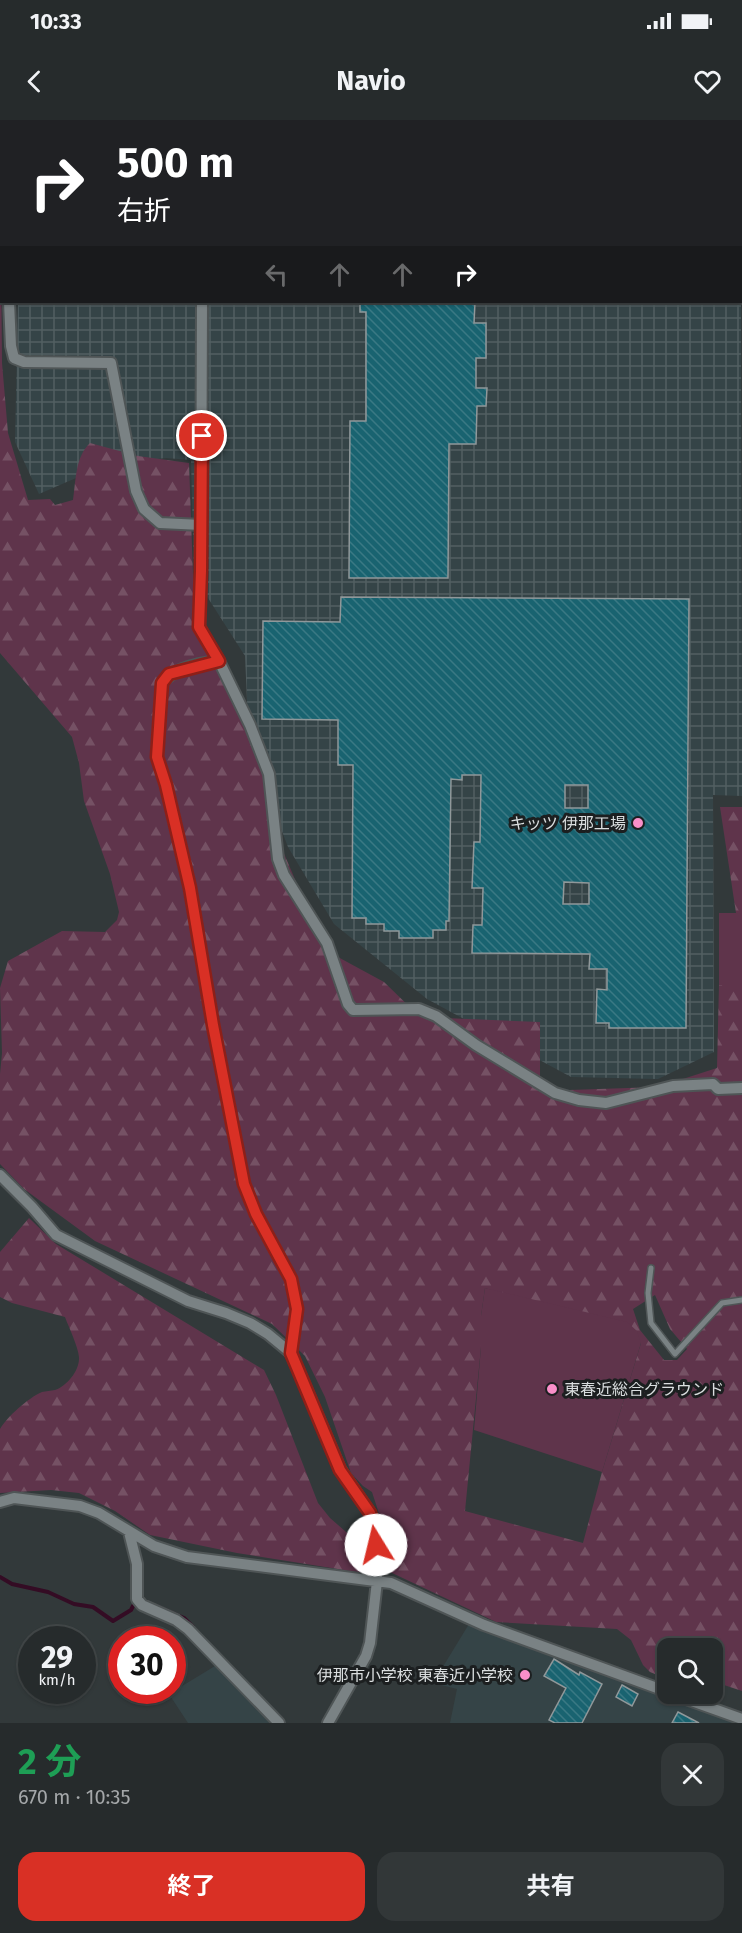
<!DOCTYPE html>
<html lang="ja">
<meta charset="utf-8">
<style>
body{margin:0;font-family:"Fira Sans","Noto Sans JP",sans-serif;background:#323738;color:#f1f3f6;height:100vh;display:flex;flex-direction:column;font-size:22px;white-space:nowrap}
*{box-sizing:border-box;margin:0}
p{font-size:20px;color:#a4a7a9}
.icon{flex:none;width:33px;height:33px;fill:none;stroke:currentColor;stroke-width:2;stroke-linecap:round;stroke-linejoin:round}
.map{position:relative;height:1603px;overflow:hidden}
.drawer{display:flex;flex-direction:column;background:#262b2c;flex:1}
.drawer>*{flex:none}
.banner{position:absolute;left:0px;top:0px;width:742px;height:183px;box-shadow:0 2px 4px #0004,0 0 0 2px #424748;background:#202124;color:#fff;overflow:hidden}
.fabs{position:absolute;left:657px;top:1518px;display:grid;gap:12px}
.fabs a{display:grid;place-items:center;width:66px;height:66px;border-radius:12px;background:#262b2c;box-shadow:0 2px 4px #0004,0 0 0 2px #424748;font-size:30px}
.speed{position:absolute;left:18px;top:1506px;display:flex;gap:12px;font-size:30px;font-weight:700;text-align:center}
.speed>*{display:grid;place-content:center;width:78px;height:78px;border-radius:50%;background:#262b2c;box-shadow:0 2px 4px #0004,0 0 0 2px #424748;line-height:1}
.speed small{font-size:15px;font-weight:400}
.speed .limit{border:9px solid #d22;background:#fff;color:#111}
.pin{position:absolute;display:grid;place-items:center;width:51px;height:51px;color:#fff;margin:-26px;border:3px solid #fff;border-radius:50%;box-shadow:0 2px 6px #0007}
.me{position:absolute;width:66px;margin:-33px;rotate:351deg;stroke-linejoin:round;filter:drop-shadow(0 0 4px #0008)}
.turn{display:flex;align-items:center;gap:21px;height:126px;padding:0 18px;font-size:27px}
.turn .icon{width:78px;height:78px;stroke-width:2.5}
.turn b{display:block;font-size:42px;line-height:51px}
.lanes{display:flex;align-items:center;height:57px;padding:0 18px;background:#0003;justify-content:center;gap:30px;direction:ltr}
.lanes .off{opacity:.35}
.round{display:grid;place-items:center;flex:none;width:63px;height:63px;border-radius:18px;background:#323738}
.summary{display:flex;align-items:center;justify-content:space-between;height:102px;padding:0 18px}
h1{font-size:36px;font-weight:700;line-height:45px;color:#1e9e55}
.primary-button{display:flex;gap:12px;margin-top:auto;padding:12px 18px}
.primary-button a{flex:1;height:69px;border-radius:18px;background:#d93025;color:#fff;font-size:24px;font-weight:700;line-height:69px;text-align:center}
.primary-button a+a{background:#323738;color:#f1f3f6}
.status{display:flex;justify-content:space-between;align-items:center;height:42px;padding:0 30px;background:#262b2c;direction:ltr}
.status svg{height:16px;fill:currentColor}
header{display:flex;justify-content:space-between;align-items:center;height:78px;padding:0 18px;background:#262b2c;font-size:27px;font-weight:700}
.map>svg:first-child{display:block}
.built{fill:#354447}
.industrial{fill:url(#industrial-grid)}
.forest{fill:url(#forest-firs);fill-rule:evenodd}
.garden{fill:#5f344b}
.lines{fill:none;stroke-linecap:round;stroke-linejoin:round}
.stream{stroke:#340c24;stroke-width:4}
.building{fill:url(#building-back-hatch);stroke:#90989a;stroke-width:1.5;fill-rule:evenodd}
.service-casing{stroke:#4f5556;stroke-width:8}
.minor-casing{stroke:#4f5556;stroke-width:14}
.secondary-casing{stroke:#4f5556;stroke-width:16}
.service{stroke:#7a8284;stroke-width:5}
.minor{stroke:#7a8284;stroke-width:10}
.secondary{stroke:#7a8284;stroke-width:14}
.route-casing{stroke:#8d1f18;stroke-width:15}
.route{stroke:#d93025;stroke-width:10}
.poi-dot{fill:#f98fc9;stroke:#1c1f20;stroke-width:2}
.labels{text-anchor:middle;stroke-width:6;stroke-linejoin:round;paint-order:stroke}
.poi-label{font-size:16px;fill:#dadedf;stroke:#1c1f20;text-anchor:end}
</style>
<div class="status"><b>10:33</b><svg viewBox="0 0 49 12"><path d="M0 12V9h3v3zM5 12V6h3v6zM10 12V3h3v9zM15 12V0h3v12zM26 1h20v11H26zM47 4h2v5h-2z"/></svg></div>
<header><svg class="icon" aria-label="back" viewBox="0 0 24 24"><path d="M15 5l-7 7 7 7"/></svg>Navio<svg class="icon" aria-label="heart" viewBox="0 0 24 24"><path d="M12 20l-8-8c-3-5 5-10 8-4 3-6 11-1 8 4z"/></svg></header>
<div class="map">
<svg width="742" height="1603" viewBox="0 0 742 1603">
<defs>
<pattern id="industrial-grid" width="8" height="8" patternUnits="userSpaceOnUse" patternTransform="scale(1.5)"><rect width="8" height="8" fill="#354447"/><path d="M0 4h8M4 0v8" fill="none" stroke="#525f61"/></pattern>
<pattern id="forest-firs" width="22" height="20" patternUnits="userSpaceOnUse" patternTransform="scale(1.5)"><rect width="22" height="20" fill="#5f344b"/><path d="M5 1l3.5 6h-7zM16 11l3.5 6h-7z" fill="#755164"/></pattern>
<pattern id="building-back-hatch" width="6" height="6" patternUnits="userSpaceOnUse" patternTransform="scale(1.5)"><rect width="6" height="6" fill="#196370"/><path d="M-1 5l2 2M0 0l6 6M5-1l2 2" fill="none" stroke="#3a7984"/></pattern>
</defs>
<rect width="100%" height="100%" fill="#32393a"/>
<!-- built -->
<path class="built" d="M 469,1504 L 742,1603 L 450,1603 L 457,1569 L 433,1563 Z
M 215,1546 L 272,1603 L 188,1603 L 169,1574 Z"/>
<!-- industrial -->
<path class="industrial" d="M 1,0 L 719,0 L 719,1 L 1,2 Z
M 741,166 L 742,676 L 713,675 L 714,932 L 658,959 L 571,957 L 427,879 L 334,804 L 288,727 L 249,625 L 245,536 L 194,456 L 191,340 L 166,338 L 106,345 L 39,374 L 15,322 L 18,182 L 741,182 Z"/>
<!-- forest -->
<path class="forest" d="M 0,32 L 2,243 L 8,313 L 28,380 L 50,379 L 55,385 L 73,380 C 76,361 75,337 90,323 L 138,336 L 189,343 L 195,510 L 244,602 L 263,651 L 271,703 L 325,830 L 384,862 L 420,897 L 540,902 L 540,971 L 658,967 L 717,948 L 719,865 L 742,865 L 742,1571 L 724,1565 L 717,1580 L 700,1574 L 712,1574 L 712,1528 L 668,1528 L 667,1559 L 650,1552 L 643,1545 L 631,1520 L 617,1509 L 496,1502 L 390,1452 L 387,1418 L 372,1372 L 363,1366 L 351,1353 L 325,1277 L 305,1236 L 272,1204 L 95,1121 L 24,1069 L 0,1044 L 0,954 L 2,933 L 0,868 L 8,841 L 62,811 L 105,812 L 117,800 L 119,792 L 110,754 L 84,681 L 79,643 L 72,617 L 0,533 ZM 485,1168 L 641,1223 L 602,1352 L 583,1423 L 465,1391 L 481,1227 L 481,1196 ZM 655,1175 L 670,1209 L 687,1229 L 677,1240 L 664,1240 L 640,1210 L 633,1189 Z
M 720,687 L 742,687 L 742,793 L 736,793 Z
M 29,1098 L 56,1124 L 264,1250 L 276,1275 L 318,1383 L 330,1398 L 361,1425 L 363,1453 L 237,1433 L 150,1415 L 115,1391 L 79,1373 L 51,1370 L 0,1373 L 0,1309 C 7,1297 28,1278 42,1272 C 46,1271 51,1271 55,1270 C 67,1266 80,1250 79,1237 C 78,1226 69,1208 65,1197 L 12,1183 L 0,1177 L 0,1132 Z"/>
<!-- garden -->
<path class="garden" d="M 719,793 L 742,793 L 742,865 L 719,865 Z
M 485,1168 L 627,1202 L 637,1211 L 641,1223 L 602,1352 L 474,1310 L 481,1227 L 481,1196 Z"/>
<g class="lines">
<!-- stream -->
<path class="stream" d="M 0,1457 L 12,1464 L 48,1472 L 74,1484 L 93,1487 L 113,1501 L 131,1490 L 133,1486
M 156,1486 L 184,1498 L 193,1507"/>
</g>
<!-- building -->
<path class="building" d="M 360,182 L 475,182 L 474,203 L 486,203 L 486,238 L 476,238 L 476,268 L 487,268 L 486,286 L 477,286 L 476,324 L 449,324 L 448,458 L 349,458 L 350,301 L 366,301 L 366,192 L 360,192 Z
M 341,477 L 689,479 L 686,908 L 609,908 L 609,903 L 596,903 L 597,869 L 607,870 L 607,849 L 589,849 L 590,834 L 472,833 L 473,805 L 482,805 L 483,768 L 472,768 L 474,722 L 480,722 L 481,655 L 462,655 L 462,660 L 451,659 L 449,801 L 446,801 L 446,810 L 433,810 L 433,818 L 399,818 L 399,811 L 384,811 L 384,804 L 366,804 L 366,798 L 352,798 L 353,645 L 338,645 L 338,600 L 262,599 L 263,501 L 340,502 ZM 565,665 L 588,665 L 588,688 L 565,688 ZM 564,762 L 589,763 L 589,784 L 563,784 Z
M 554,1539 L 579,1555 L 580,1552 L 602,1564 L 582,1603 L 555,1603 L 549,1600 L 566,1568 L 544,1556 Z
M 622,1565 L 638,1574 L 632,1586 L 616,1577 Z
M 678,1592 L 699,1603 L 672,1603 Z"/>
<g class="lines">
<!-- service casing -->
<g class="service-casing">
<path id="service" d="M 651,1148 L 648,1173 L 651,1203 L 675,1234 L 722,1183 L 742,1180"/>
</g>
<!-- minor casing -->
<g class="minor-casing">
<path id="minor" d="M 202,2 L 202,0
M 0,13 L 2,17
M 9,182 L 11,226 L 14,238 L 24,242 L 111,243 L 136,371 L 144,389 L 160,403 L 202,405
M 202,182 L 201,451 L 199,507 L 219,541 L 250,605 L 269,654 L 278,739 L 284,755 L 327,823 L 348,884 L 353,890 L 419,889 L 436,896 L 476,925 L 555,973 L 579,980 L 606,983 L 673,966 L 713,964 L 718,969 L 742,968
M 219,541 C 200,543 174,548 162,563 L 157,637 L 166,665 L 190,768 L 213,905 L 244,1064 L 256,1094 L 291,1159 L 297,1189 L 291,1233
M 0,1055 L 32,1087 L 56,1115 L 188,1181 L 226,1193 L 250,1203 L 268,1214 L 291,1233 L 340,1349 L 370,1393 L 375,1407 L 377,1461 L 370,1523 L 366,1536 L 328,1603
M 0,1382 L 14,1378 L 80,1386 L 99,1393 L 154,1426 L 187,1437 L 391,1463 L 484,1505 L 668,1572
M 129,1412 L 137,1444 L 137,1479 L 142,1485 L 176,1500 L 188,1509 L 279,1603
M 672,1574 L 742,1599"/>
</g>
<!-- secondary casing -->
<g class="secondary-casing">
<path id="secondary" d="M 732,0 L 732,2
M 741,93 L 742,103"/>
</g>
<!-- service -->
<use href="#service" class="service"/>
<!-- minor -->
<use href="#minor" class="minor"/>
<!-- secondary -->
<use href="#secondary" class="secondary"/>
</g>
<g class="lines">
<!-- route casing -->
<g class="route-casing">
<path id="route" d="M 202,316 L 201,451 L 199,507 L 219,541 L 169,554 L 162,563 L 157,637 L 166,665 L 190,768 L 213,905 L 244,1064 L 256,1094 L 291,1159 L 297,1189 L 291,1233 L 340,1350 L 370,1393 L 375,1407 L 376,1425"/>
</g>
<!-- route -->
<use href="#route" class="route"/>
</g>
<!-- markers -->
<g class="poi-dot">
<circle cx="638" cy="703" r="6"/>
<circle cx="552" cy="1269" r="6"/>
<circle cx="525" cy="1555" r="6"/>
</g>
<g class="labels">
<!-- poi labels -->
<g class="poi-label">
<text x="626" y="709">キッツ 伊那工場</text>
<text x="564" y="1275" text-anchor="start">東春近総合グラウンド</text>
<text x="513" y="1561">伊那市小学校 東春近小学校</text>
</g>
</g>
</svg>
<div class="fabs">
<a><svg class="icon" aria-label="search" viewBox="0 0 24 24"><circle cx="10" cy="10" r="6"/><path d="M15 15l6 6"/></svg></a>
</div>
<div class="speed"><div>29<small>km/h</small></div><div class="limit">30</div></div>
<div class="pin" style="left:202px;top:316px;background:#d93025"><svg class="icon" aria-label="arrive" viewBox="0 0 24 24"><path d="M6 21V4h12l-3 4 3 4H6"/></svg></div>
<svg class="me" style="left:376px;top:1425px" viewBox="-20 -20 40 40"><circle r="19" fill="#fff"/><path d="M0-13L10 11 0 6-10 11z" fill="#d93025"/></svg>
<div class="banner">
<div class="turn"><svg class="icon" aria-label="right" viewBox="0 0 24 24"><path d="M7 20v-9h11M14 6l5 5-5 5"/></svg><div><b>500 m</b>右折</div></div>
<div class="lanes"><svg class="icon off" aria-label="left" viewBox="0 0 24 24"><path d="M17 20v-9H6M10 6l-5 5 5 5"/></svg><svg class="icon off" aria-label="ahead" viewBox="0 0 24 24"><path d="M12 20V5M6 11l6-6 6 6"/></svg><svg class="icon off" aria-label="ahead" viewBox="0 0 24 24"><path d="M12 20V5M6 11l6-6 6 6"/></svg><svg class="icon" aria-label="right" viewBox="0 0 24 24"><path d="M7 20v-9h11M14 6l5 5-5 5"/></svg></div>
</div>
</div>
<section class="drawer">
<div class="summary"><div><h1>2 分</h1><p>670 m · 10:35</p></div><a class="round"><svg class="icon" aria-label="close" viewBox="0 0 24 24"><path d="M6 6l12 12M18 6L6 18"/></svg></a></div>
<div class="primary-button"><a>終了</a><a>共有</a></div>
</section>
